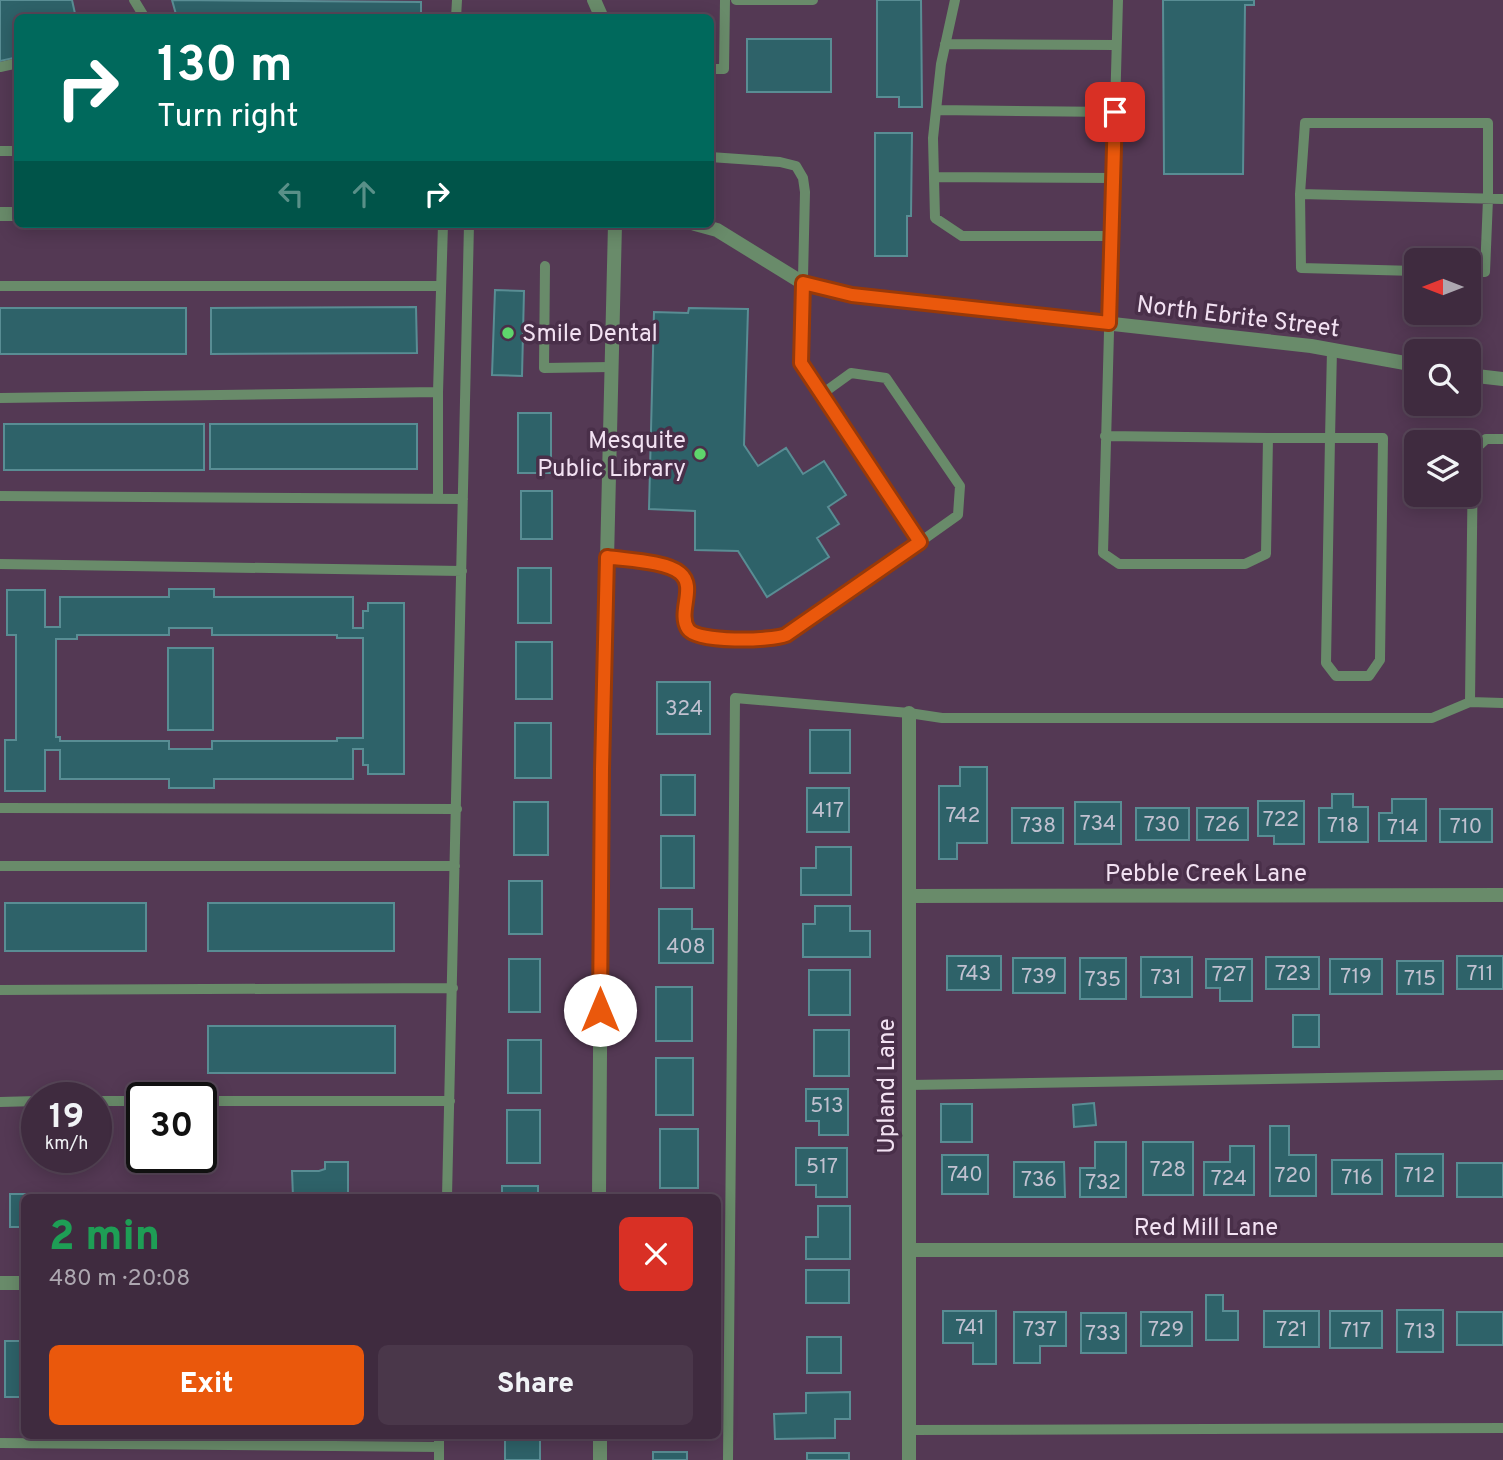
<!DOCTYPE html>
<meta charset="utf-8">
<style>
body{margin:0;font-family:Overpass,sans-serif;background:#4a374a;color:#f1f3f6;height:100vh;display:flex;flex-direction:column;font-size:26px;white-space:nowrap}
*{box-sizing:border-box;margin:0}
p{font-size:23px;color:#ada7b0}
.icon{flex:none;width:38px;height:38px;fill:none;stroke:currentColor;stroke-width:2;stroke-linecap:round;stroke-linejoin:round}
.map{position:relative;flex:1;overflow:hidden}
.panel{position:absolute;left:21px;top:1194px;width:700px;height:245px;display:flex;flex-direction:column;background:#3f2b3f;border-radius:10px;box-shadow:0 4px 18px #0003,0 0 0 2px #584759}
.panel>*{flex:none}
.banner{position:absolute;left:14px;top:14px;width:700px;height:214px;border-radius:10px;box-shadow:0 4px 18px #0003,0 0 0 2px #584759;background:#00695c;color:#fff;overflow:hidden}
.needle{width:46px;rotate:270deg}
.fabs{position:absolute;left:1404px;top:248px;display:grid;gap:14px}
.fabs a{display:grid;place-items:center;width:77px;height:77px;border-radius:10px;background:#3f2b3f;box-shadow:0 4px 18px #0003,0 0 0 2px #584759;font-size:35px}
.speed{position:absolute;left:21px;top:1082px;display:flex;gap:14px;font-size:35px;font-weight:700;text-align:center}
.speed>*{display:grid;place-content:center;width:91px;height:91px;border-radius:50%;background:#3f2b3f;box-shadow:0 4px 18px #0003,0 0 0 2px #584759;line-height:1}
.speed small{font-size:18px;font-weight:400}
.speed .limit{border:4px solid #111;border-radius:10px;background:#fff;color:#111}
.pin{position:absolute;display:grid;place-items:center;width:60px;height:60px;color:#fff;margin:-30px;border-radius:14px;box-shadow:0 4px 10px #0006}
.me{position:absolute;width:77px;margin:-38px;rotate:0deg;stroke-linejoin:round;filter:drop-shadow(0 0 5px #0008)}
.turn{display:flex;align-items:center;gap:24px;height:147px;padding:0 28px;font-size:32px}
.turn .icon{width:91px;height:91px;stroke-width:2.5}
.turn b{display:block;font-size:49px;line-height:60px}
.lanes{display:flex;align-items:center;height:66px;padding:0 28px;background:#0003;justify-content:center;gap:35px;direction:ltr}
.lanes .off{opacity:.35}
.round{display:grid;place-items:center;flex:none;width:74px;height:74px;border-radius:10px;background:#4a374a}
.overview{display:flex;align-items:center;justify-content:space-between;height:119px;padding:0 28px}
h1{font-size:42px;font-weight:800;line-height:52px;color:#1e9e55}
.cta{display:flex;gap:14px;margin-top:auto;padding:14px 28px}
.cta a{flex:1;height:80px;border-radius:10px;background:#ea580c;color:#fff;font-size:28px;font-weight:800;line-height:80px;text-align:center}
.cta a+a{background:#4a374a;color:#f1f3f6}
.map>svg:first-child{display:block}
.building{fill:#2e6269;stroke:#598d94;stroke-width:2;fill-rule:evenodd}
.lines{fill:none;stroke-linecap:round;stroke-linejoin:round}
.service{stroke:#698b6a;stroke-width:10}
.minor{stroke:#698b6a;stroke-width:14}
.tertiary{stroke:#698b6a;stroke-width:14}
.route-casing{stroke:#983908;stroke-width:18}
.route{stroke:#ea580c;stroke-width:12}
.poi-dot{fill:#5ed56c;stroke:#492f49;stroke-width:2.5}
.labels{text-anchor:middle;stroke-width:7;stroke-linejoin:round;paint-order:stroke}
.number-label{font-size:21px;fill:#c1c1d0}
.street-label{font-size:24px;fill:#f2e1f2;stroke:#492f49}
.poi-label{font-size:24px;fill:#f2e1f2;stroke:#492f49;text-anchor:start}
</style>
<div class="map">
<svg width="1503" height="1460" viewBox="0 0 1503 1460">
<rect width="100%" height="100%" fill="#543954"/>
<!-- building -->
<path class="building" d="M 0,0 L 72,0 L 76,18 L 18,18 L 18,57 L 0,61 Z
M 172,0 L 421,2 L 421,18 L 177,18 Z
M 877,0 L 921,0 L 922,107 L 899,107 L 899,97 L 877,97 Z
M 1163,0 L 1254,0 L 1254,5 L 1245,5 L 1243,174 L 1164,174 Z
M 513,14 L 549,14 L 549,18 L 513,18 Z
M 747,39 L 831,39 L 831,92 L 747,92 Z
M 875,133 L 912,133 L 911,216 L 907,216 L 907,256 L 875,256 Z
M 495,290 L 524,291 L 522,376 L 492,375 Z
M 416,307 L 417,353 L 211,354 L 211,308 Z
M 0,308 L 186,308 L 186,354 L 0,354 Z
M 689,308 L 748,309 L 744,445 L 758,466 L 786,448 L 803,474 L 824,461 L 846,495 L 828,507 L 839,524 L 817,538 L 829,557 L 767,597 L 738,551 L 695,550 L 695,511 L 649,509 L 654,312 L 688,313 Z
M 518,413 L 551,413 L 551,473 L 518,473 Z
M 4,424 L 204,424 L 204,470 L 4,470 Z
M 210,424 L 417,424 L 417,469 L 210,469 Z
M 521,491 L 552,491 L 552,539 L 521,539 Z
M 518,568 L 551,568 L 551,623 L 518,623 Z
M 169,589 L 214,589 L 214,597 L 353,597 L 353,628 L 363,628 L 363,611 L 368,611 L 368,603 L 404,603 L 404,774 L 368,774 L 368,765 L 363,765 L 363,749 L 353,749 L 353,779 L 214,779 L 214,788 L 169,788 L 169,779 L 60,779 L 60,750 L 45,750 L 45,791 L 5,791 L 5,740 L 16,740 L 16,635 L 7,635 L 7,590 L 45,590 L 45,627 L 60,627 L 60,597 L 169,597 ZM 169,628 L 212,628 L 212,635 L 337,635 L 337,638 L 363,638 L 363,738 L 337,738 L 337,741 L 212,741 L 212,749 L 169,749 L 169,741 L 60,741 L 60,737 L 56,737 L 56,639 L 77,639 L 77,635 L 169,635 Z
M 516,642 L 552,642 L 552,699 L 516,699 Z
M 168,648 L 213,648 L 213,730 L 168,730 Z
M 657,682 L 710,682 L 710,734 L 657,734 Z
M 515,723 L 551,723 L 551,778 L 515,778 Z
M 810,730 L 850,730 L 850,773 L 810,773 Z
M 960,767 L 987,767 L 987,843 L 957,843 L 957,859 L 939,859 L 939,786 L 960,786 Z
M 661,775 L 695,775 L 695,815 L 661,815 Z
M 807,788 L 849,788 L 849,832 L 807,832 Z
M 1332,794 L 1353,794 L 1353,807 L 1368,807 L 1368,842 L 1319,842 L 1319,808 L 1332,808 Z
M 1392,799 L 1426,799 L 1426,841 L 1379,841 L 1379,813 L 1392,813 Z
M 1258,801 L 1304,801 L 1304,844 L 1274,844 L 1274,836 L 1258,836 Z
M 514,802 L 548,802 L 548,855 L 514,855 Z
M 1075,802 L 1121,802 L 1121,844 L 1075,844 Z
M 1012,808 L 1063,808 L 1063,843 L 1012,843 Z
M 1136,808 L 1189,808 L 1189,840 L 1136,840 Z
M 1197,808 L 1248,808 L 1248,840 L 1197,840 Z
M 1440,809 L 1492,809 L 1492,842 L 1440,842 Z
M 661,836 L 694,836 L 694,888 L 661,888 Z
M 816,847 L 851,847 L 851,895 L 801,895 L 801,868 L 816,868 Z
M 509,881 L 542,881 L 542,934 L 509,934 Z
M 5,903 L 146,903 L 146,951 L 5,951 Z
M 208,903 L 394,903 L 394,951 L 208,951 Z
M 815,906 L 850,906 L 850,931 L 870,931 L 870,957 L 803,957 L 803,924 L 815,924 Z
M 659,909 L 692,909 L 692,929 L 713,929 L 713,963 L 659,963 Z
M 947,956 L 1001,956 L 1001,990 L 947,990 Z
M 1457,956 L 1503,956 L 1503,989 L 1457,989 Z
M 1141,957 L 1192,957 L 1192,997 L 1141,997 Z
M 1266,957 L 1319,957 L 1319,989 L 1266,989 Z
M 1013,958 L 1065,958 L 1065,993 L 1013,993 Z
M 1080,958 L 1126,958 L 1126,999 L 1080,999 Z
M 509,959 L 540,959 L 540,1012 L 509,1012 Z
M 1206,959 L 1252,959 L 1252,1001 L 1220,1001 L 1220,988 L 1206,988 Z
M 1330,959 L 1382,959 L 1382,994 L 1330,994 Z
M 1397,961 L 1443,961 L 1443,994 L 1397,994 Z
M 809,970 L 850,970 L 850,1015 L 809,1015 Z
M 656,987 L 692,987 L 692,1041 L 656,1041 Z
M 1293,1015 L 1319,1015 L 1319,1047 L 1293,1047 Z
M 208,1026 L 395,1026 L 395,1073 L 208,1073 Z
M 814,1030 L 849,1030 L 849,1076 L 814,1076 Z
M 508,1040 L 541,1040 L 541,1093 L 508,1093 Z
M 656,1058 L 693,1058 L 693,1115 L 656,1115 Z
M 806,1089 L 848,1089 L 848,1135 L 819,1135 L 819,1121 L 806,1121 Z
M 1094,1103 L 1096,1125 L 1074,1127 L 1073,1105 Z
M 941,1104 L 972,1104 L 972,1142 L 941,1142 Z
M 507,1110 L 540,1110 L 540,1163 L 507,1163 Z
M 1270,1126 L 1289,1126 L 1289,1155 L 1316,1155 L 1316,1196 L 1270,1196 Z
M 660,1129 L 698,1129 L 698,1188 L 660,1188 Z
M 1095,1142 L 1126,1142 L 1126,1197 L 1080,1197 L 1080,1168 L 1095,1168 Z
M 1143,1142 L 1193,1142 L 1193,1195 L 1143,1195 Z
M 1230,1146 L 1254,1146 L 1254,1195 L 1204,1195 L 1204,1162 L 1230,1162 Z
M 796,1148 L 847,1148 L 847,1197 L 816,1197 L 816,1185 L 796,1185 Z
M 1396,1154 L 1443,1154 L 1443,1196 L 1396,1196 Z
M 942,1155 L 988,1155 L 988,1194 L 942,1194 Z
M 1332,1160 L 1382,1160 L 1382,1194 L 1332,1194 Z
M 325,1162 L 348,1162 L 348,1197 L 293,1197 L 292,1171 L 319,1171 L 325,1169 Z
M 1014,1162 L 1064,1162 L 1065,1197 L 1014,1197 Z
M 1457,1163 L 1503,1163 L 1503,1197 L 1457,1197 Z
M 502,1186 L 538,1186 L 538,1197 L 502,1197 Z
M 10,1194 L 64,1194 L 64,1197 L 24,1197 L 24,1227 L 10,1227 Z
M 151,1195 L 205,1195 L 205,1197 L 151,1197 Z
M 359,1195 L 413,1195 L 413,1197 L 359,1197 Z
M 818,1206 L 850,1206 L 850,1259 L 806,1259 L 806,1237 L 818,1237 Z
M 806,1270 L 849,1270 L 849,1303 L 806,1303 Z
M 1206,1295 L 1223,1295 L 1223,1311 L 1238,1311 L 1238,1340 L 1206,1340 Z
M 1397,1310 L 1443,1310 L 1443,1352 L 1397,1352 Z
M 943,1311 L 996,1311 L 996,1364 L 973,1364 L 973,1343 L 943,1343 Z
M 1264,1311 L 1319,1311 L 1319,1347 L 1264,1347 Z
M 1330,1311 L 1382,1311 L 1382,1348 L 1330,1348 Z
M 1014,1312 L 1066,1312 L 1066,1346 L 1040,1346 L 1040,1363 L 1014,1363 Z
M 1141,1312 L 1192,1312 L 1192,1346 L 1141,1346 Z
M 1457,1312 L 1503,1312 L 1503,1345 L 1457,1345 Z
M 1081,1313 L 1126,1313 L 1126,1353 L 1081,1353 Z
M 807,1337 L 841,1337 L 841,1373 L 807,1373 Z
M 5,1341 L 24,1341 L 24,1397 L 5,1397 Z
M 850,1392 L 850,1419 L 835,1419 L 835,1438 L 775,1439 L 774,1414 L 806,1413 L 806,1393 Z
M 505,1435 L 540,1435 L 540,1460 L 505,1460 Z
M 653,1452 L 687,1452 L 687,1460 L 653,1460 Z
M 807,1453 L 849,1453 L 849,1460 L 807,1460 Z"/>
<g class="lines">
<!-- service -->
<path class="service" d="M 134,0 L 145,18
M 736,0 L 813,0
M 955,0 L 941,64 L 933,138 L 935,218 L 962,236 L 1111,236
M 456,18 L 457,0
M 945,44 L 1116,45
M 0,67 L 18,63
M 710,69 L 724,69 L 725,0
M 936,110 L 1115,112
M 0,151 L 18,151
M 934,177 L 1113,178
M 1300,194 L 1503,199
M 545,266 L 544,368 L 611,367
M 1416,271 L 1301,268 L 1300,194 L 1305,123 L 1488,123 L 1488,199 L 1485,272 L 1468,272
M 0,286 L 441,286
M 438,392 L 443,224
M 822,394 L 851,373 L 886,378 L 960,486 L 958,515 L 920,542
M 0,398 L 438,392 L 438,499
M 1105,436 L 1268,438 L 1266,554 L 1245,564 L 1119,564 L 1103,553 L 1118,0
M 1268,438 L 1330,438 L 1332,350
M 1330,438 L 1383,438 L 1380,660 L 1369,676 L 1336,676 L 1326,663 Z
M 1503,439 L 1486,439 L 1473,451 L 1470,702 L 1503,703
M 0,496 L 463,499
M 607,557 C 625,560 666,561 680,573 C 697,587 677,612 688,629 C 697,643 771,641 786,635 L 920,542 L 801,363 L 805,192 L 803,178 L 796,166 L 780,162 L 710,157
M 0,564 L 462,571
M 0,808 L 457,809
M 0,866 L 455,866
M 0,990 L 453,988
M 909,1085 L 1503,1075
M 96,1101 L 142,1101
M 201,1101 L 450,1101
M 0,1102 L 37,1101
M 447,1197 L 469,224
M 909,1430 L 1503,1428
M 0,1443 L 439,1447
M 439,1460 L 439,1435
M 728,1460 L 735,698 L 909,713 L 942,718 L 1432,718 L 1470,702"/>
<!-- minor -->
<path class="minor" d="M 695,224 L 717,230 L 803,283 L 852,295 L 1311,346 L 1416,365
M 1468,375 L 1503,379
M 909,896 L 1503,895
M 599,1197 L 602,769 L 615,224
M 909,1250 L 1503,1250
M 0,1283 L 24,1283
M 600,1435 L 600,1460
M 909,1460 L 909,713"/>
<!-- tertiary -->
<path class="tertiary" d="M 594,0 L 602,18
M 0,214 L 18,214"/>
</g>
<g class="lines">
<!-- route casing -->
<g class="route-casing">
<path id="route" d="M 600,1010 L 602,769 L 607,557 C 625,560 666,561 680,573 C 697,587 677,612 688,629 C 697,643 771,641 786,635 L 920,542 L 801,363 L 803,283 L 852,295 L 1109,323 L 1115,112"/>
</g>
<!-- route -->
<use href="#route" class="route"/>
</g>
<!-- markers -->
<g class="poi-dot">
<circle cx="508" cy="333" r="7"/>
<circle cx="700" cy="454" r="7"/>
</g>
<g class="labels">
<!-- number labels -->
<g class="number-label">
<text x="684" y="715">324</text>
<text x="828" y="817">417</text>
<text x="963" y="822">742</text>
<text x="1281" y="826">722</text>
<text x="1098" y="830">734</text>
<text x="1162" y="831">730</text>
<text x="1222" y="831">726</text>
<text x="1038" y="832">738</text>
<text x="1343" y="832">718</text>
<text x="1466" y="833">710</text>
<text x="1403" y="834">714</text>
<text x="686" y="953">408</text>
<text x="974" y="980">743</text>
<text x="1293" y="980">723</text>
<text x="1480" y="980">711</text>
<text x="1229" y="981">727</text>
<text x="1039" y="983">739</text>
<text x="1356" y="983">719</text>
<text x="1166" y="984">731</text>
<text x="1420" y="985">715</text>
<text x="1103" y="986">735</text>
<text x="827" y="1112">513</text>
<text x="822" y="1173">517</text>
<text x="1168" y="1176">728</text>
<text x="965" y="1181">740</text>
<text x="1293" y="1182">720</text>
<text x="1419" y="1182">712</text>
<text x="1357" y="1184">716</text>
<text x="1229" y="1185">724</text>
<text x="1039" y="1186">736</text>
<text x="1103" y="1189">732</text>
<text x="970" y="1334">741</text>
<text x="1040" y="1336">737</text>
<text x="1166" y="1336">729</text>
<text x="1292" y="1336">721</text>
<text x="1356" y="1337">717</text>
<text x="1420" y="1338">713</text>
<text x="1103" y="1340">733</text>
</g>
<!-- street labels -->
<g class="street-label">
<text transform="translate(1238 316) rotate(7)" y="8">North Ebrite Street</text>
<text x="1206" y="881">Pebble Creek Lane</text>
<text transform="translate(886 1086) rotate(-90)" y="8">Upland Lane</text>
<text x="1206" y="1235">Red Mill Lane</text>
</g>
<!-- poi labels -->
<g class="poi-label">
<text x="522" y="341">Smile Dental</text>
<text x="686" y="448" text-anchor="end">Mesquite<tspan x="686" dy="28">Public Library</tspan></text>
</g>
</g>
</svg>
<div class="fabs">
<a><svg class="needle" viewBox="-14 -14 28 28"><path d="M0-13l5 13h-10z" fill="#e53935"/><path d="M0 13l5-13h-10z" fill="#ada7b0"/></svg></a>
<a><svg class="icon" aria-label="search" viewBox="0 0 24 24"><circle cx="10" cy="10" r="6"/><path d="M15 15l6 6"/></svg></a>
<a><svg class="icon" aria-label="layers" viewBox="0 0 24 24"><path d="M12 4l9 5-9 5-9-5zM3 14l9 5 9-5"/></svg></a>
</div>
<div class="speed"><div>19<small>km/h</small></div><div class="limit">30</div></div>
<div class="pin" style="left:1115px;top:112px;background:#d93025"><svg class="icon" aria-label="arrive" viewBox="0 0 24 24"><path d="M6 21V4h12l-3 4 3 4H6"/></svg></div>
<svg class="me" style="left:600px;top:1010px" viewBox="-20 -20 40 40"><circle r="19" fill="#fff"/><path d="M0-13L10 11 0 6-10 11z" fill="#ea580c"/></svg>
<div class="banner">
<div class="turn"><svg class="icon" aria-label="right" viewBox="0 0 24 24"><path d="M7 20v-9h11M14 6l5 5-5 5"/></svg><div><b>130 m</b>Turn right</div></div>
<div class="lanes"><svg class="icon off" aria-label="left" viewBox="0 0 24 24"><path d="M17 20v-9H6M10 6l-5 5 5 5"/></svg><svg class="icon off" aria-label="ahead" viewBox="0 0 24 24"><path d="M12 20V5M6 11l6-6 6 6"/></svg><svg class="icon" aria-label="right" viewBox="0 0 24 24"><path d="M7 20v-9h11M14 6l5 5-5 5"/></svg></div>
</div>
<section class="panel">
<div class="overview"><div><h1>2 min</h1><p>480 m · 20:08</p></div><a class="round" style="background:#d93025;color:#fff"><svg class="icon" aria-label="close" viewBox="0 0 24 24"><path d="M6 6l12 12M18 6L6 18"/></svg></a></div>
<div class="cta"><a>Exit</a><a>Share</a></div>
</section>
</div>
